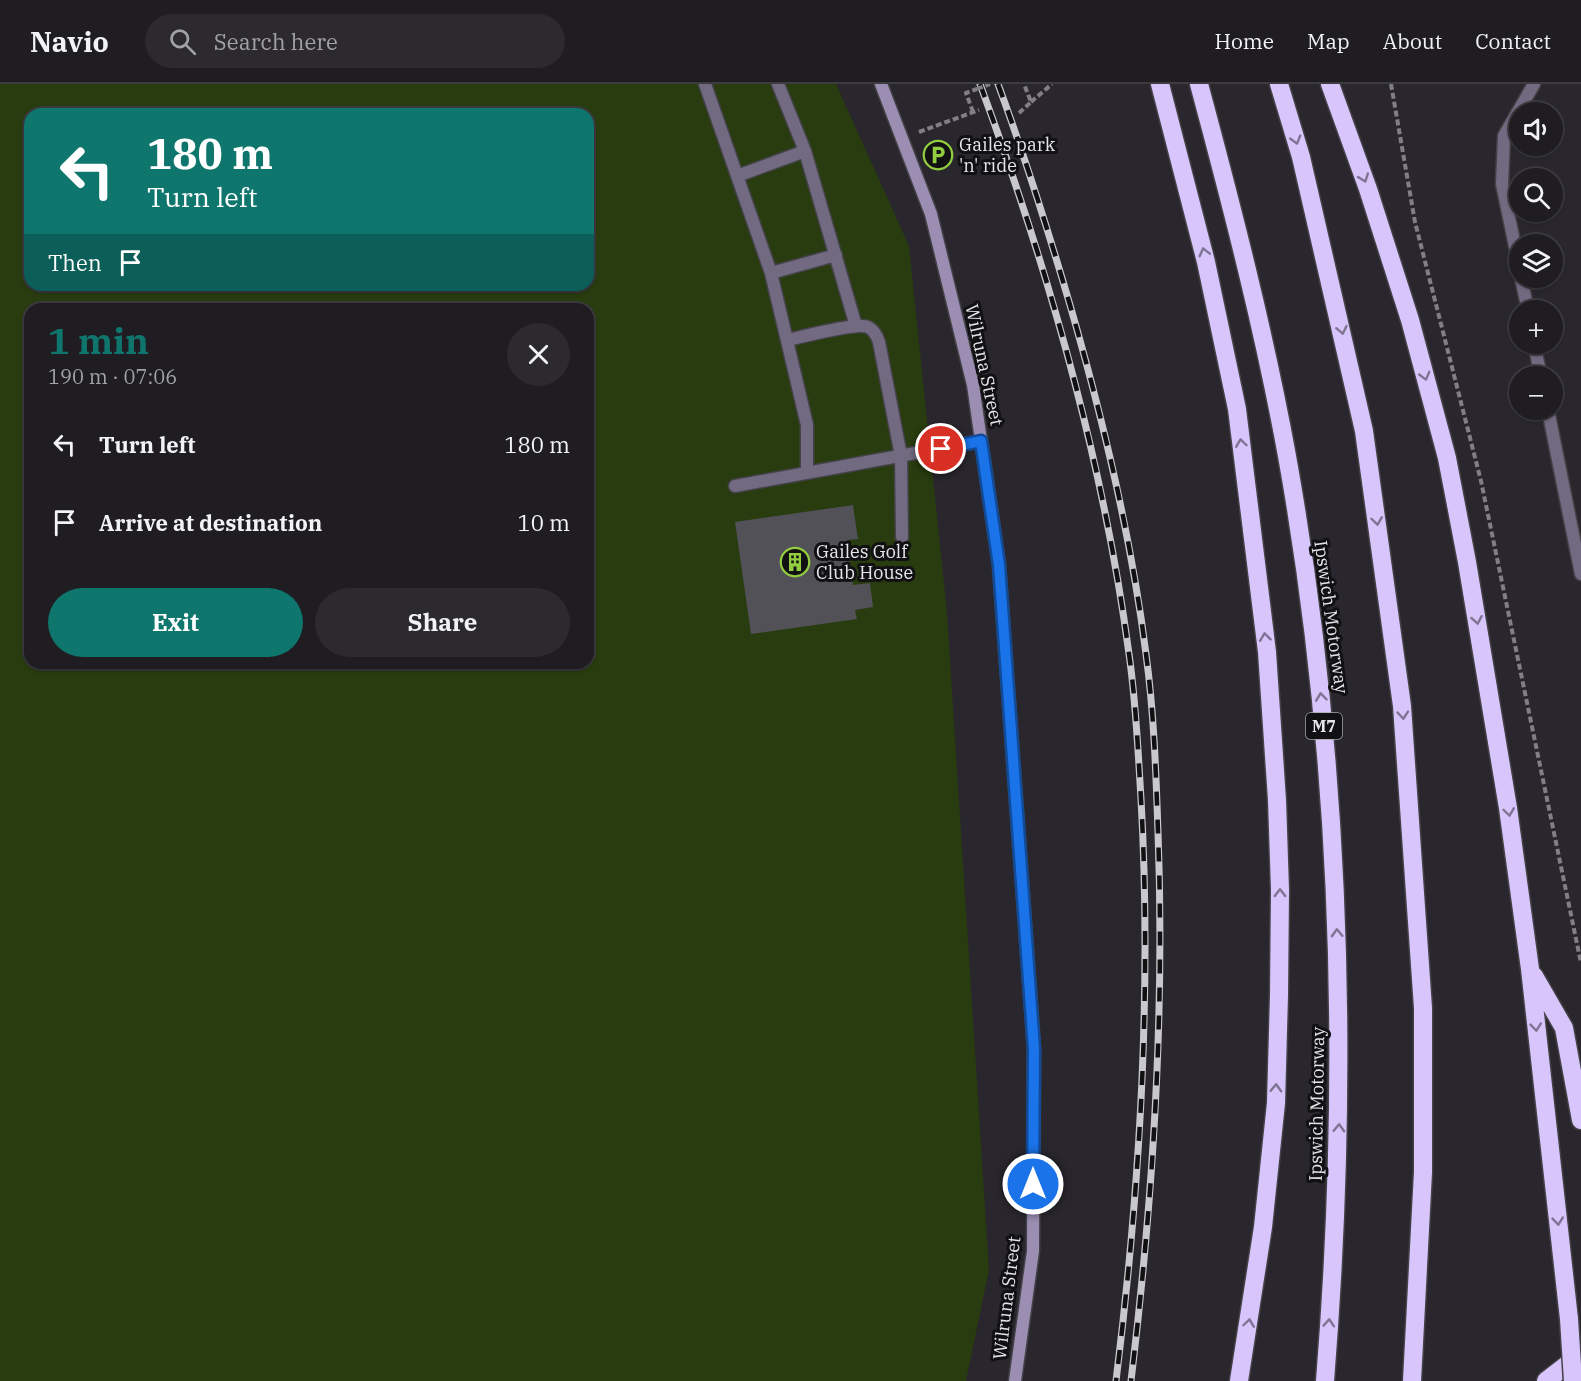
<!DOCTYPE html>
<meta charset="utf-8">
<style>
body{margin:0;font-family:"IBM Plex Serif",serif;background:#2c2a2f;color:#f1f3f6;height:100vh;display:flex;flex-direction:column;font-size:22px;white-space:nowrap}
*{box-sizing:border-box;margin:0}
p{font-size:20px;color:#a1a2a5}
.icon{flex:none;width:33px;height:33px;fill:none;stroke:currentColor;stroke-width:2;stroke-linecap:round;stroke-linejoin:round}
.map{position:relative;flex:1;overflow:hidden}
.details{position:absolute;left:24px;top:219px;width:570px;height:366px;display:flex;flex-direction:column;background:#1f1d22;border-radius:18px;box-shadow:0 2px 4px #0004,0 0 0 2px #3c3b40}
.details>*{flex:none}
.guide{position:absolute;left:24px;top:24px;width:570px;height:183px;border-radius:18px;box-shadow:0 2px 4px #0004,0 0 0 2px #3c3b40;background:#0f766e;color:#fff;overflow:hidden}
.controls{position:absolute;left:1509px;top:18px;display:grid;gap:12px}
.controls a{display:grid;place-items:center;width:54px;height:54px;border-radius:50%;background:#1f1d22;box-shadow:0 2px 4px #0004,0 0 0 2px #3c3b40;font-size:30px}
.pin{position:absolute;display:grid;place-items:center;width:51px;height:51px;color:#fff;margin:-26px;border:3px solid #fff;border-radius:50%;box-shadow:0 2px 6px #0007}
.me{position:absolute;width:66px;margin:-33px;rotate:0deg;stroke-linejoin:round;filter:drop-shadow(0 0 4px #0008)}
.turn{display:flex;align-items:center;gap:21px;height:126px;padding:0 24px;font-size:27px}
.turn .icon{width:78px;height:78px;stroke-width:2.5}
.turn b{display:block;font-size:42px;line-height:51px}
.then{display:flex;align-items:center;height:57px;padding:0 24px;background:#0003;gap:12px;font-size:22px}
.round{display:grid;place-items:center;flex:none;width:63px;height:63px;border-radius:32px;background:#2c2a2f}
.head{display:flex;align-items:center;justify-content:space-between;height:102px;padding:0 24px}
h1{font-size:36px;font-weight:800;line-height:45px;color:#0f766e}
.button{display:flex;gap:12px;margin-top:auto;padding:12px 24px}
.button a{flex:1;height:69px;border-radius:36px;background:#0f766e;color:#fff;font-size:24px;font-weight:800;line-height:69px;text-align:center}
.button a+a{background:#2c2a2f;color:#f1f3f6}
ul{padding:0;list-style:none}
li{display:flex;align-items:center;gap:18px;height:78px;padding:0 24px}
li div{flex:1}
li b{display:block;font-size:22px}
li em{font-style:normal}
header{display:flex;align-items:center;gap:36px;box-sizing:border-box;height:84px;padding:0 30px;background:#1f1d22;border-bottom:2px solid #3c3b40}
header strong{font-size:28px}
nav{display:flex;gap:33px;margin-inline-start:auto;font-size:21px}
.search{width:420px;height:54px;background:#2c2a2f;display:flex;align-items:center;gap:15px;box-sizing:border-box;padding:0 21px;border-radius:33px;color:#a1a2a5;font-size:22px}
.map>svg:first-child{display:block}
.green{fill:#283c0f;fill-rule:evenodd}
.building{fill:#535158}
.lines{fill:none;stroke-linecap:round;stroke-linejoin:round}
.lane-casing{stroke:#434247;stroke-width:15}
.street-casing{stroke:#434247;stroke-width:15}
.secondary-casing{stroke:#434247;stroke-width:15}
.highway-casing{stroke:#434247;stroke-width:21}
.path{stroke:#817f84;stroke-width:4;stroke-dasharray:6 3;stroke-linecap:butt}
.lane{stroke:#716a80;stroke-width:12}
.street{stroke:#716a80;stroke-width:12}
.secondary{stroke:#9b8eb2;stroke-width:12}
.highway{stroke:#d8c5fc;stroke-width:18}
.rail-casing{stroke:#c9c8cc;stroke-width:7}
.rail{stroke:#111013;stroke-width:4.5;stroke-dasharray:14;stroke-linecap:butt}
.highway-bridge-casing{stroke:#434247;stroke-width:21;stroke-linecap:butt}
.path-bridge{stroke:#817f84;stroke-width:4;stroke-dasharray:6 3;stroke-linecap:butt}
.highway-bridge{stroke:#d8c5fc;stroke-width:18}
.oneway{stroke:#7e7493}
.route-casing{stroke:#114b97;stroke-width:15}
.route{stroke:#1a73e8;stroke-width:10}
.labels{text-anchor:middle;stroke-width:6;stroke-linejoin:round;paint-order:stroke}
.shield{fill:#111013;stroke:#a6a5a9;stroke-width:1.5}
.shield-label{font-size:16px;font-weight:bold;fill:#e6e5e9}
.poi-label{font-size:18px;fill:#e6e5e9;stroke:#111013;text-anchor:start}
.street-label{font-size:18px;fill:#e6e5e9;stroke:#111013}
</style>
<header>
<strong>Navio</strong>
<div class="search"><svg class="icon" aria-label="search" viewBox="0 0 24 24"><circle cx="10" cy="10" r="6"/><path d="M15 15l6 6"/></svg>Search here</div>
<nav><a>Home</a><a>Map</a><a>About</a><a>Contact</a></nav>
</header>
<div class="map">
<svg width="1581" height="1297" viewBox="0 0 1581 1297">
<rect width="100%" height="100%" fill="#29272d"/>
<!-- green -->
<path class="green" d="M 0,0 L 836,0 L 909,162 L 947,529 L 989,1186 L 966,1297 L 0,1297 ZM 30,30 L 588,30 L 588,201 L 30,201 ZM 30,225 L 588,225 L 588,579 L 30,579 Z"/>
<!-- building -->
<path class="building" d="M 853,421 L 858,455 L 847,456 L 853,501 L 870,499 L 873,523 L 855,526 L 857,535 L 751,550 L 735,438 Z"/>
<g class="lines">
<!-- lane casing -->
<g class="lane-casing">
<path id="lane" d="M 705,0 L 771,189 L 807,341 L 807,389
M 778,0 L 805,67 L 856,242
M 737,92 L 805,67
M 771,189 L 836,171
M 787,256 C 802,253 857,238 868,243 C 874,246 877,252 879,258 L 901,372 L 902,453
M 735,402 L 981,357"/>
</g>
<!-- street casing -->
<g class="street-casing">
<path id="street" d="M 1520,186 L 1502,100 L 1504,52 L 1534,0
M 1521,194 L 1528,226
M 1534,260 L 1541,292
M 1548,326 L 1581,490"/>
</g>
<!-- secondary casing -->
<g class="secondary-casing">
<path id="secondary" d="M 881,0 L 931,130 L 973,301 L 999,481 L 1034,965 L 1033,1167 L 1015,1297"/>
</g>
<!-- highway casing -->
<g class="highway-casing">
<path id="highway" d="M 1160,0 L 1206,178 L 1237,325 L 1267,568 L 1277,716 L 1280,806 L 1279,911 L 1276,1019 L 1263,1143 L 1239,1297
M 1199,0 C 1232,123 1264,246 1287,372 C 1342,679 1350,986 1325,1297
M 1279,0 L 1301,73 L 1364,347 L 1402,622 L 1423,924 L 1423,1088 L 1412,1297
M 1330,0 L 1368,105 L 1410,236 L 1447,374 L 1467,478 L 1508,724 L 1530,885 L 1569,1235
M 1534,892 L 1564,944 L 1581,1036
M 1546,1297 L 1581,1270"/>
</g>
<!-- path -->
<path class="path" d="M 1391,0 L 1415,138 L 1481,397 L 1581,879
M 1031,18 L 1052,0
M 973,28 L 966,9 L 977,5
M 1019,29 L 1031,18 L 1024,0
M 919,48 L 979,26"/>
<!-- lane -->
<use href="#lane" class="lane"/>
<!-- street -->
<use href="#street" class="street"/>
<!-- secondary -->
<use href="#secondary" class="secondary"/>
<!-- highway -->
<use href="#highway" class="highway"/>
<!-- rail casing -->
<g class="rail-casing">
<path id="rail" d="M 980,0 C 1048,184 1103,375 1129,570 C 1136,618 1138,667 1141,715 C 1152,909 1140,1104 1116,1297
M 998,0 C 1025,73 1048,146 1070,221 C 1103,335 1131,451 1146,570 C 1154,629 1156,689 1158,748 C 1165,932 1153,1115 1131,1297"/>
</g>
<!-- rail -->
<use href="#rail" class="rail"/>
<!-- highway-bridge casing -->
<g class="highway-bridge-casing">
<path id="highway-bridge" d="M 1569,1235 L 1573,1297"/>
</g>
<!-- path-bridge -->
<path class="path-bridge" d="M 977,5 L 990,0"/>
<!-- highway-bridge -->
<use href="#highway-bridge" class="highway-bridge"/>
</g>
<!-- one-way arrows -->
<defs><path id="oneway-chevron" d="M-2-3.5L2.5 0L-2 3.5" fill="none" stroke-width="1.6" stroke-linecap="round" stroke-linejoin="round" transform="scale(1.5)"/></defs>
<g class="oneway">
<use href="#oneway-chevron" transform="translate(1296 56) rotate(74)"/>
<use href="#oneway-chevron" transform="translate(1364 94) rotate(70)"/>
<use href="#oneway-chevron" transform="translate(1204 168) rotate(-104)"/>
<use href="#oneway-chevron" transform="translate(1342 246) rotate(78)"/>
<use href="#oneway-chevron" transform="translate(1425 292) rotate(75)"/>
<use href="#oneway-chevron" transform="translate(1241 359) rotate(-98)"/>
<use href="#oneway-chevron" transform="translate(1377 437) rotate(82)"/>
<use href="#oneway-chevron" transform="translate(1477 536) rotate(80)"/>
<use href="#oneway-chevron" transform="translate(1265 553) rotate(-97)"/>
<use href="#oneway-chevron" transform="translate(1321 613) rotate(-97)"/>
<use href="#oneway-chevron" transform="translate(1403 631) rotate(85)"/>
<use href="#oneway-chevron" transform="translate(1509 728) rotate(82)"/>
<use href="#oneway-chevron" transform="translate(1280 809) rotate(-90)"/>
<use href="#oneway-chevron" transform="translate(1337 849) rotate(-92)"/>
<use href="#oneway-chevron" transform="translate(1536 943) rotate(84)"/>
<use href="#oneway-chevron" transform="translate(1276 1004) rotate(-88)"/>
<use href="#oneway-chevron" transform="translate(1339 1044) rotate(-88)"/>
<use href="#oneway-chevron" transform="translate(1558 1137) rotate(84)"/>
<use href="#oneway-chevron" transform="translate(1249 1239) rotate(-82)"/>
<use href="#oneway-chevron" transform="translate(1329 1239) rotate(-86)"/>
</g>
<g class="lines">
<!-- route casing -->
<g class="route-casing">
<path id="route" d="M 941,365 L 981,357 L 999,481 L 1034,965 L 1033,1100"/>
</g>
<!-- route -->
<use href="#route" class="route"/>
</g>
<!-- icons -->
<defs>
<g id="parking-ring" transform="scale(1.5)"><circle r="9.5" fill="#111013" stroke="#91cd3f" stroke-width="1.5"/><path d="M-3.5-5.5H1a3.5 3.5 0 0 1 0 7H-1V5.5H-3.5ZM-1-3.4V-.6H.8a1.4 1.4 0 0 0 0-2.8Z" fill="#91cd3f"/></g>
<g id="building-ring" transform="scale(1.5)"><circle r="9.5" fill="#111013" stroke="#91cd3f" stroke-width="1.5"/><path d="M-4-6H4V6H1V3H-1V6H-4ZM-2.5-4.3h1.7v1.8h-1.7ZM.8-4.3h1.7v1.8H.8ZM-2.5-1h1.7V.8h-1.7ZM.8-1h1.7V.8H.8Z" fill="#91cd3f"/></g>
</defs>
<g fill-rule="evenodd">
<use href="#parking-ring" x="938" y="71"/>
<use href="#building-ring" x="795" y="478"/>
</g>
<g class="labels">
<!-- shield labels -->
<rect class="shield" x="1306" y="629" width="36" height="26" rx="4.5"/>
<g class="shield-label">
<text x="1324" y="648">M7</text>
</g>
<!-- poi labels -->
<g class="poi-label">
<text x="959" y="67">Gailes park<tspan x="959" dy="21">'n' ride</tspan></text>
<text x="816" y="474">Gailes Golf<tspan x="816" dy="21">Club House</tspan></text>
</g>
<!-- street labels -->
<g class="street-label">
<text transform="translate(984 281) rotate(78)" y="6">Wilruna Street</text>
<text transform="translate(1331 533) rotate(82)" y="6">Ipswich Motorway</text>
<text transform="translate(1317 1020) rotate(-89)" y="6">Ipswich Motorway</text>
<text transform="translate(1007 1214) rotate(-83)" y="6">Wilruna Street</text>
</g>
</g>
</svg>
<div class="controls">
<a><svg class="icon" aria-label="sound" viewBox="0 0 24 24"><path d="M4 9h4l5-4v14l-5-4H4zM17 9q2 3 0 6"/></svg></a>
<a><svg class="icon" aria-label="search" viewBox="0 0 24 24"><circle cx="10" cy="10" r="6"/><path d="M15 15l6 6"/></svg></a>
<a><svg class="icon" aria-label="layers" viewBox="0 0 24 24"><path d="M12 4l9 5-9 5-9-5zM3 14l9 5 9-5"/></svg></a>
<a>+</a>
<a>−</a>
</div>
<div class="pin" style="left:941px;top:365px;background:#d93025"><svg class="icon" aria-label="arrive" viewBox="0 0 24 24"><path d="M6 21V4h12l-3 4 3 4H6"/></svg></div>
<svg class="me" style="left:1033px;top:1100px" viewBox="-20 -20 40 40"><circle r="17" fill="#1a73e8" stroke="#fff" stroke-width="3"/><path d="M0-11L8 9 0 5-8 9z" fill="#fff"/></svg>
<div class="guide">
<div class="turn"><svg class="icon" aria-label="left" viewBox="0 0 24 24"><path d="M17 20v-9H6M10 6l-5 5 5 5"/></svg><div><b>180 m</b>Turn left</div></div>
<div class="then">Then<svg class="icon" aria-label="arrive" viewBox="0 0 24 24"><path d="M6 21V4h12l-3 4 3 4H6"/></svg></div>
</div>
<section class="details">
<div class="head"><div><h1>1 min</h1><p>190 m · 07:06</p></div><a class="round"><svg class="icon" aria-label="close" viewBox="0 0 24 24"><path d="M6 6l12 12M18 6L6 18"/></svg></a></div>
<ul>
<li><svg class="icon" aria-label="left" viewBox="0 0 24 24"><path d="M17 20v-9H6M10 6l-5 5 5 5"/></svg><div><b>Turn left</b></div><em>180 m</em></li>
<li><svg class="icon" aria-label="arrive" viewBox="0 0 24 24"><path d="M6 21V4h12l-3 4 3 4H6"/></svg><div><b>Arrive at destination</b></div><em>10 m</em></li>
</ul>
<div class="button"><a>Exit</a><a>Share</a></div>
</section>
</div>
